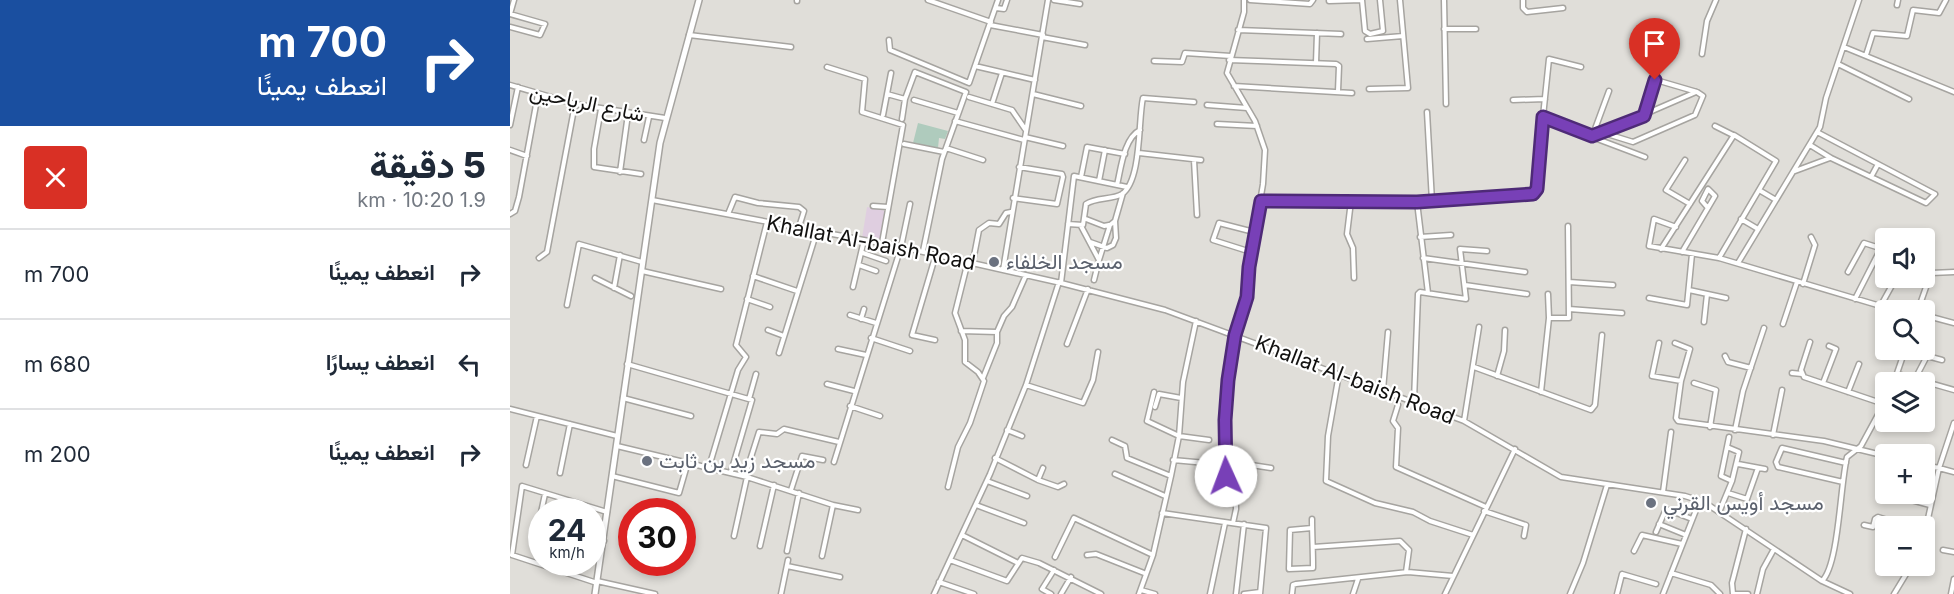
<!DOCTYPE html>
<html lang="ar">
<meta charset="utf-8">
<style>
body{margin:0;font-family:Inter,Vazirmatn,sans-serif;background:#f6f6f7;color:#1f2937;direction:rtl;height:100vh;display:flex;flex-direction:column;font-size:22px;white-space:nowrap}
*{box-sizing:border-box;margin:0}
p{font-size:20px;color:#747a83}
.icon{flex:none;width:33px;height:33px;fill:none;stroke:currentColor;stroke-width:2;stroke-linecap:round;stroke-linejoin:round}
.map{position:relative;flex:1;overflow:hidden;direction:ltr}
.drawer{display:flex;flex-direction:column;background:#fff;width:510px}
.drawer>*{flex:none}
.hud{background:#1a4fa0;color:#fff;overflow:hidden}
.tools{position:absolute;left:1365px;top:228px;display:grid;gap:12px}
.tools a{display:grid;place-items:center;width:60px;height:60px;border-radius:6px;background:#fff;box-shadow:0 3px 9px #0003;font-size:30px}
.speed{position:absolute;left:18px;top:498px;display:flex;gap:12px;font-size:30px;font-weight:700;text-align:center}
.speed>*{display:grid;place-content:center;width:78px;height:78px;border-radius:50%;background:#fff;box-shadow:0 3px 9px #0003;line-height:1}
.speed small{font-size:15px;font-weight:400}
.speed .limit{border:9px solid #d22;background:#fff;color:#111}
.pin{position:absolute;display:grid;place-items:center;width:51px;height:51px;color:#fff;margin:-62px -26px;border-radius:50% 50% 50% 0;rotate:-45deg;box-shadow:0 0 6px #0007}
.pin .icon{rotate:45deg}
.me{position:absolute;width:66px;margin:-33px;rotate:358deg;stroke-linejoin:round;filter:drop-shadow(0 0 4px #0008)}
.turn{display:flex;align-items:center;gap:21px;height:126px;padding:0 24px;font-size:27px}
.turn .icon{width:78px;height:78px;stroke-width:2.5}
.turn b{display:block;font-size:42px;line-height:51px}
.round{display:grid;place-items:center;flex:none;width:63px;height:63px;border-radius:6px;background:#f6f6f7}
.headline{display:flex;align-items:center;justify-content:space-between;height:102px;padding:0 24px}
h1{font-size:36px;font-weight:800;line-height:45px}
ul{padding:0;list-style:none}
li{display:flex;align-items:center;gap:18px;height:90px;padding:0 24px;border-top:2px solid #e0e1e3}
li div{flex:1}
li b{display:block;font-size:22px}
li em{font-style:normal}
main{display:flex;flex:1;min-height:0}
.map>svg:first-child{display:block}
.education{fill:#dfcee0}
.green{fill:#afcbbd}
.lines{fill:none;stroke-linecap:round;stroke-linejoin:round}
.minor-casing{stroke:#a6a4a0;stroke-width:7}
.major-casing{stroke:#a6a4a0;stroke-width:8}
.minor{stroke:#fff;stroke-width:4}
.major{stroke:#fff;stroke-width:5}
.route-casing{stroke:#4e2a77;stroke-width:15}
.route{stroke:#7840b7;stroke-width:10}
.worship-dot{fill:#6b7280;stroke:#fff;stroke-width:2}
.labels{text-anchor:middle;stroke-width:4.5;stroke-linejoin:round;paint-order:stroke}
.street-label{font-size:21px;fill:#121110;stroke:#fff}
.worship-label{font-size:21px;fill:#5b616d;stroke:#fff;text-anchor:start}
</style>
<main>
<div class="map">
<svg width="1444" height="594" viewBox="0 0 1444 594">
<rect width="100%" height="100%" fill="#e0ded9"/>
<!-- education -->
<path class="education" d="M 357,207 L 376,211 L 370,241 L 352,238 Z"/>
<!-- green -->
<path class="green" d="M 408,123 L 438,131 L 435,139 L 429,138 L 428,148 L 403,143 Z"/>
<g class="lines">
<!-- minor casing -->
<g class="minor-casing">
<path id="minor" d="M 418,0 L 481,22
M 544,0 L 570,4
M 740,0 L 800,4 L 803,0
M 852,0 L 855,31 L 860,34 L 873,31 L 870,0
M 934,0 L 936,104
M 1013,0 L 1013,8 L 1017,12 L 1053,8
M 287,1 L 287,0
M 819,1 L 852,0
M 1387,5 L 1388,0
M 486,8 L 494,9 L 497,0
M 0,14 L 4,0
M 480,25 L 533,35
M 0,27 L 30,35 L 35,24 L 0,14
M 934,29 L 966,29
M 728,30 L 831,34
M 179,35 L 281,47
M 532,37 L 575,45
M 857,39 L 893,36
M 379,40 L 380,50 L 459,83 L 488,0
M 1334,47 L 1444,92
M 1192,54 L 1197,21 L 1206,0
M 1356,55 L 1363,33 L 1397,36 L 1403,10 L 1429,13 L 1436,0
M 719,60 L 826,64 L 829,66 L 828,91
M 644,61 L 672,62 L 675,53 L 721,56
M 806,63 L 807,33
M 1328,64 L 1399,99
M 465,66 L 525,80
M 317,67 L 355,79 L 352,112 L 393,125 L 372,243
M 381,73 L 377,94 L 395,99 L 405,72 L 456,92 L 432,159 L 413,251
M 0,85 L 65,104 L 155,118
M 724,86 L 842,93
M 859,89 L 898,88 L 890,0
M 523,94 L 571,106
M 459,97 L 502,110 L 515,129
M 404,100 L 448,113
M 1003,100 L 1035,99
M 482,104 L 492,73
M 697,105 L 737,108
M 91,109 L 84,149 L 84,167 L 131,174
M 917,112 L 922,201
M 373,115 L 377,94
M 1033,117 L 1082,137 L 1099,91
M 392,119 L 395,99
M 445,121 L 514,140
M 707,124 L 747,126
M 0,125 L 8,87
M 1205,126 L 1223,135
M 1094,133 L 1123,142 L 1185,115 L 1193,96 L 1187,92 L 1146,80 L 1134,116
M 515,137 L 553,146
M 134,140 L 139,117
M 394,144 L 434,152
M 1300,145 L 1321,158 L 1416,203 L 1425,194 L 1307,132
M 436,148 L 473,160
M 0,150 L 17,156
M 629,153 L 691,160
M 1135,157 L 1082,137 L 1186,92
M 684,160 L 687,215
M 1175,160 L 1156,190 L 1180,204
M 1285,171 L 1320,158
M 110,172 L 118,114
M 571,177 L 577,147 L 615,154
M 1361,177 L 1368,164
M 589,181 L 595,150
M 607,185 C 611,168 614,138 630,130
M 1249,190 L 1266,200
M 503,198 L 547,204 L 553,177 L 552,174 L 509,167
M 142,200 L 391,247 L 551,283 L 655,310 L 954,421 L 1051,477 L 1175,496 L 1194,502 L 1312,581 L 1340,594
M 751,201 L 907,202 L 1025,193 L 1039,59 L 1071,67
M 841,201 L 837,234 L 843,248 L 844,278
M 907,202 L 918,293
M 363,206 L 378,207
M 0,214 L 5,211 L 9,197 L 28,94
M 218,214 L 225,197 L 248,203 L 289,207 L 294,211 L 289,227
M 576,219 L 594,226 L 599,225
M 1231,219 L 1248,229
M 558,224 L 573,225 L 576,204 C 586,197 602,200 612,194 C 632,180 628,119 633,98 L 684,102
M 571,226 L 589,260 L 600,225 L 605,221
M 1166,227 L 1144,219 L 1139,246 L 1209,258 L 1384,310
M 910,237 L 941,235
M 580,242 L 597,248 L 603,245 L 606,238 L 605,221 L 613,193
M 1151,249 L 1224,135 L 1266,161 L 1209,258
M 741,252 L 703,240 L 709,223 L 744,232
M 1172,252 L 1205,196 L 1198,189 L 1192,201 L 1198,208
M 353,253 L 376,261
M 29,258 L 37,252 L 65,104
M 913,258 L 1015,272
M 1228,263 L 1310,127 L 1316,98 L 1349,0
M 349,265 L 366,271
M 493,270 L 538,0
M 132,271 L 211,289
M 1338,272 L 1354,243 L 1376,250
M 243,276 L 287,291
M 85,278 L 121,296
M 584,280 L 589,260
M 1059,282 L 1103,285
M 551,283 L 564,176 L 617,187
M 1293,284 L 1305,245 L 1301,237
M 955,285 L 1017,294
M 343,287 L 354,240
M 104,288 L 110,255
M 1179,290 L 1216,298
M 1139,298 L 1177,305 L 1182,254
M 237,299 L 260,307
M 1345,299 L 1371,248
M 57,305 L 69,244 L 132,262
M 1370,307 L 1386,278
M 1059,309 L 1112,313
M 1408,310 L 1421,273 L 1444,272
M 340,315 L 366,323
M 1414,315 L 1444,323
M 1039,318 L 1059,318 L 1058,226
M 351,319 L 354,309
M 1194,322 L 1197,294
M 1273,324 L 1287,282
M 258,330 L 274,336
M 451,331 L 487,332 L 494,316 L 502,307 L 516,275
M 361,338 L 400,351
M 425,340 L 402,335 L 426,254
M 1300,342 L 1291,370 L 1294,377 L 1374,404
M 1149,343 L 1142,376 L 1171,381
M 1165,343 L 1180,349 L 1171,381 L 1166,418 L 1168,421 L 1314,441 L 1376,456
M 557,344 L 578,289
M 328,349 L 356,355
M 1395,350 L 1432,360
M 269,353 L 307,231
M 1215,356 L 1218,362 L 1241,368
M 117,364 L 242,400 L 221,472
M 964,367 L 1081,410 L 1085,405 L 1092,335
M 1282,373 L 1292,374
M 829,374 L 818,436 L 816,481 L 865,503 L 903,512 L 920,521 L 963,535
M 1388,374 L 1444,390
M 987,376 L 994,351 L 995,330
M 473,378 L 487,343 L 487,332
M 1405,379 L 1417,356
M 1384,382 L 1395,350
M 1184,383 L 1206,390 L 1200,427
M 1313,383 L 1326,349 L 1319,346
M 317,384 L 344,391
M 516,385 L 573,403 L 583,380 L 588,352
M 873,390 L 878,332
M 644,392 L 637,421 L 669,436 L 699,440
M 1031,392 L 1039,318 L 1038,294
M 1338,392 L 1349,364
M 113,398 L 181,416
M 239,399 L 246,374
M 904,401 L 908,294 L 910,292 L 956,299 L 950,249 L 977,251
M 888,405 L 883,421 L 888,428 L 886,467 L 976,507
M 340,406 L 370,416
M 645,407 L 649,394 L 671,398
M 0,409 L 107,436
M 1414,419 L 1417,419
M 954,421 L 969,327
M 1444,423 L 1429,468 L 1444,472
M 497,430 L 512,436
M 1225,430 L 1233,391 L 1254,328
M 1263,435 L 1272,390
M 1219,437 L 1211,476 L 1222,481
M 602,440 L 615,446 L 617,458 L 661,476
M 107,446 L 237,477 L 323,505 L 312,556
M 485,458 L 528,480 L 533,468
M 663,460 L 707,464 L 715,461 L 761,468
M 324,462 L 391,247 L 400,204
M 1228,464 L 1255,469
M 16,465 L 27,416
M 1414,465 L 1429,468 L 1414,537
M 199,467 L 228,370 L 236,357 L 226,345 L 257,222
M 50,473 L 60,424
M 605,474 L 655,496
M 1376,474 L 1371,489 L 1376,492
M 102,476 L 169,493 L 178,462
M 235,476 L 249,432 L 267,434 L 274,429 L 329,442
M 528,480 L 548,487 L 554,484
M 477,481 L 517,496
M 1333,482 L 1268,467 L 1266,462 L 1272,448 L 1336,463
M 704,484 L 707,464
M 726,484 L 718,482 L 716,476 L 715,399 L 725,335 L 739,290 L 739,267 L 753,184 L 755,150 L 745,121 L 717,73 L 734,12 L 734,0
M 438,487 L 448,447 L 460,423 L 474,381 L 468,372 L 455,362 L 455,340 L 445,313 L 458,261 L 464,256 L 469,230 L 479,223 L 489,224 L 496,213 L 501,212
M 281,490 L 292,456 L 313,460
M 1153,492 L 1161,432
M 1218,493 L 1237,499 L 1248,468
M 1379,494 L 1420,505
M 323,505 L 348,510
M 466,505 L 514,523
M 1210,510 L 1222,481 L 1229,452 L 1217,447
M 974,511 L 1016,525 L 1014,536
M 652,513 L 756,528 L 750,594
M 802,519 C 802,534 803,550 803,565 L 803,568 L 779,569 L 780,530 L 802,528
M 723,523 L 726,509 L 725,462
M 1149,524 L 1176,535
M 32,525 L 29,522 L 35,494
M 1354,525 L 1363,527 L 1365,519 L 1368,517 L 1396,526
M 1146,532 L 1156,509 L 1182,519
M 452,535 L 508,563
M 224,536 L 237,477
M 82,539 L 94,541
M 250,546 L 264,485
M 803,547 L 890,541 L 899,550 L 896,572
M 1433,550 L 1444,552
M 277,551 L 289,493
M 1124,551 L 1132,535 L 1172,544
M 2,555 L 12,486 L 97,512
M 2,555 L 87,583
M 577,555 L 586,554 L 634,573
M 545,557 L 564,518 L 643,555
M 440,560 L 497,581 L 512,558 L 529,563 L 591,594
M 277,566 L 330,577
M 1403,566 L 1410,566
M 1161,573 L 1201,585 L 1210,594
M 87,581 L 145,594
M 1312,581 C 1329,565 1330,485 1337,457 L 1351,446 L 1376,400
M 429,582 L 464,594
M 631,590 L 645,594
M 271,594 L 278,560
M 424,594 L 480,474 L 516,385 L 549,282
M 541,594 L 532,589 L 544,570
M 551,594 L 561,577
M 629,594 L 643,555 L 661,476 L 669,436 L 673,382 L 686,321
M 700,594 L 715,523
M 726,594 L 734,524
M 734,594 L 750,592
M 782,594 L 783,585 L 786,584 L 898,572 L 943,576
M 843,594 L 848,579
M 935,594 L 1005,449
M 1060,594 L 1073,563 L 1097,485
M 1107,594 L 1112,574 L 1146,584
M 1153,594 L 1190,500
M 1223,594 L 1222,583 L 1236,529
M 1225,594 L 1238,594
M 1247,594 L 1253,569 L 1264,549
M 1384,594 L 1401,566
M 1441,594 L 1444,579"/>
</g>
<!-- major casing -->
<g class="major-casing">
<path id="major" d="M 85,594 L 150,143 L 189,0"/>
</g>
<!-- minor -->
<use href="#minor" class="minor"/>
<!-- major -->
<use href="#major" class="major"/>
</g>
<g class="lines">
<!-- route casing -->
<g class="route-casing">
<path id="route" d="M 716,476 L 715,420 L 718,380 L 725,335 L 737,297 L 739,267 L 751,201 L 907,202 L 1023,194 L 1027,189 L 1033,117 L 1082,136 L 1134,116 L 1145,80"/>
</g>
<!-- route -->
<use href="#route" class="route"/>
</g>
<!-- markers -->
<g class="worship-dot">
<circle cx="484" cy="262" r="6"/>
<circle cx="137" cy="461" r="6"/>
<circle cx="1141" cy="503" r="6"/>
</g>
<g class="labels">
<!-- street labels -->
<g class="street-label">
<text transform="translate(77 103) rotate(12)" y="7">شارع الرياحين</text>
<text transform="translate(361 243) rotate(11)" y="7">Khallat Al-baish Road</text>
<text transform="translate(845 380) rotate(21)" y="7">Khallat Al-baish Road</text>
</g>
<!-- worship labels -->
<g class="worship-label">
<text x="496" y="269">مسجد الخلفاء</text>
<text x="149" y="468">مسجد زيد بن ثابت</text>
<text x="1153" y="510">مسجد أويس القرني</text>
</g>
</g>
</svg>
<div class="tools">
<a><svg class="icon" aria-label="sound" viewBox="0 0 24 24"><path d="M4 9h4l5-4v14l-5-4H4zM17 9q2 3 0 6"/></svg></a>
<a><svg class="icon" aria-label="search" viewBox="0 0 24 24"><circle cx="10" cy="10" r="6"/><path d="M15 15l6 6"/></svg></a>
<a><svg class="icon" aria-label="layers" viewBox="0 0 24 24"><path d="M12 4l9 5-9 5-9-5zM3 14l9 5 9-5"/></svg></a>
<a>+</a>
<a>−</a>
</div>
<div class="speed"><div>24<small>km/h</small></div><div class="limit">30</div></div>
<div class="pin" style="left:1145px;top:80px;background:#d93025"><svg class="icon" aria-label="arrive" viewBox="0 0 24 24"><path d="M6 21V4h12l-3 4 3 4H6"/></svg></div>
<svg class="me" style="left:716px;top:476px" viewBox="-20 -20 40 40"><circle r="19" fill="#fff"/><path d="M0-13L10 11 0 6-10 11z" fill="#7840b7"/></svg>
</div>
<section class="drawer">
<div class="hud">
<div class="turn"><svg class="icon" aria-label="right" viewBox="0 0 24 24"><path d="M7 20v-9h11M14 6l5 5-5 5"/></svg><div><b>700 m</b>انعطف يمينًا</div></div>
</div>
<div class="headline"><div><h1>5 دقيقة</h1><p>1.9 km · 10:20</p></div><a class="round" style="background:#d93025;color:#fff"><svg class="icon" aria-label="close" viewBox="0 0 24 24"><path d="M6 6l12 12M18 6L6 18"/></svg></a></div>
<ul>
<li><svg class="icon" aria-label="right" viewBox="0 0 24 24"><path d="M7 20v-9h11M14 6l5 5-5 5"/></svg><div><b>انعطف يمينًا</b></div><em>700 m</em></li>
<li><svg class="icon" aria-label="left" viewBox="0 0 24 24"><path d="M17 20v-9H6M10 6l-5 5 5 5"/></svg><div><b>انعطف يسارًا</b></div><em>680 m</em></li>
<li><svg class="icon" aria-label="right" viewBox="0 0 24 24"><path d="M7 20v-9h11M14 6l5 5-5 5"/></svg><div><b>انعطف يمينًا</b></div><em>200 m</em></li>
</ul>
</section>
</main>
